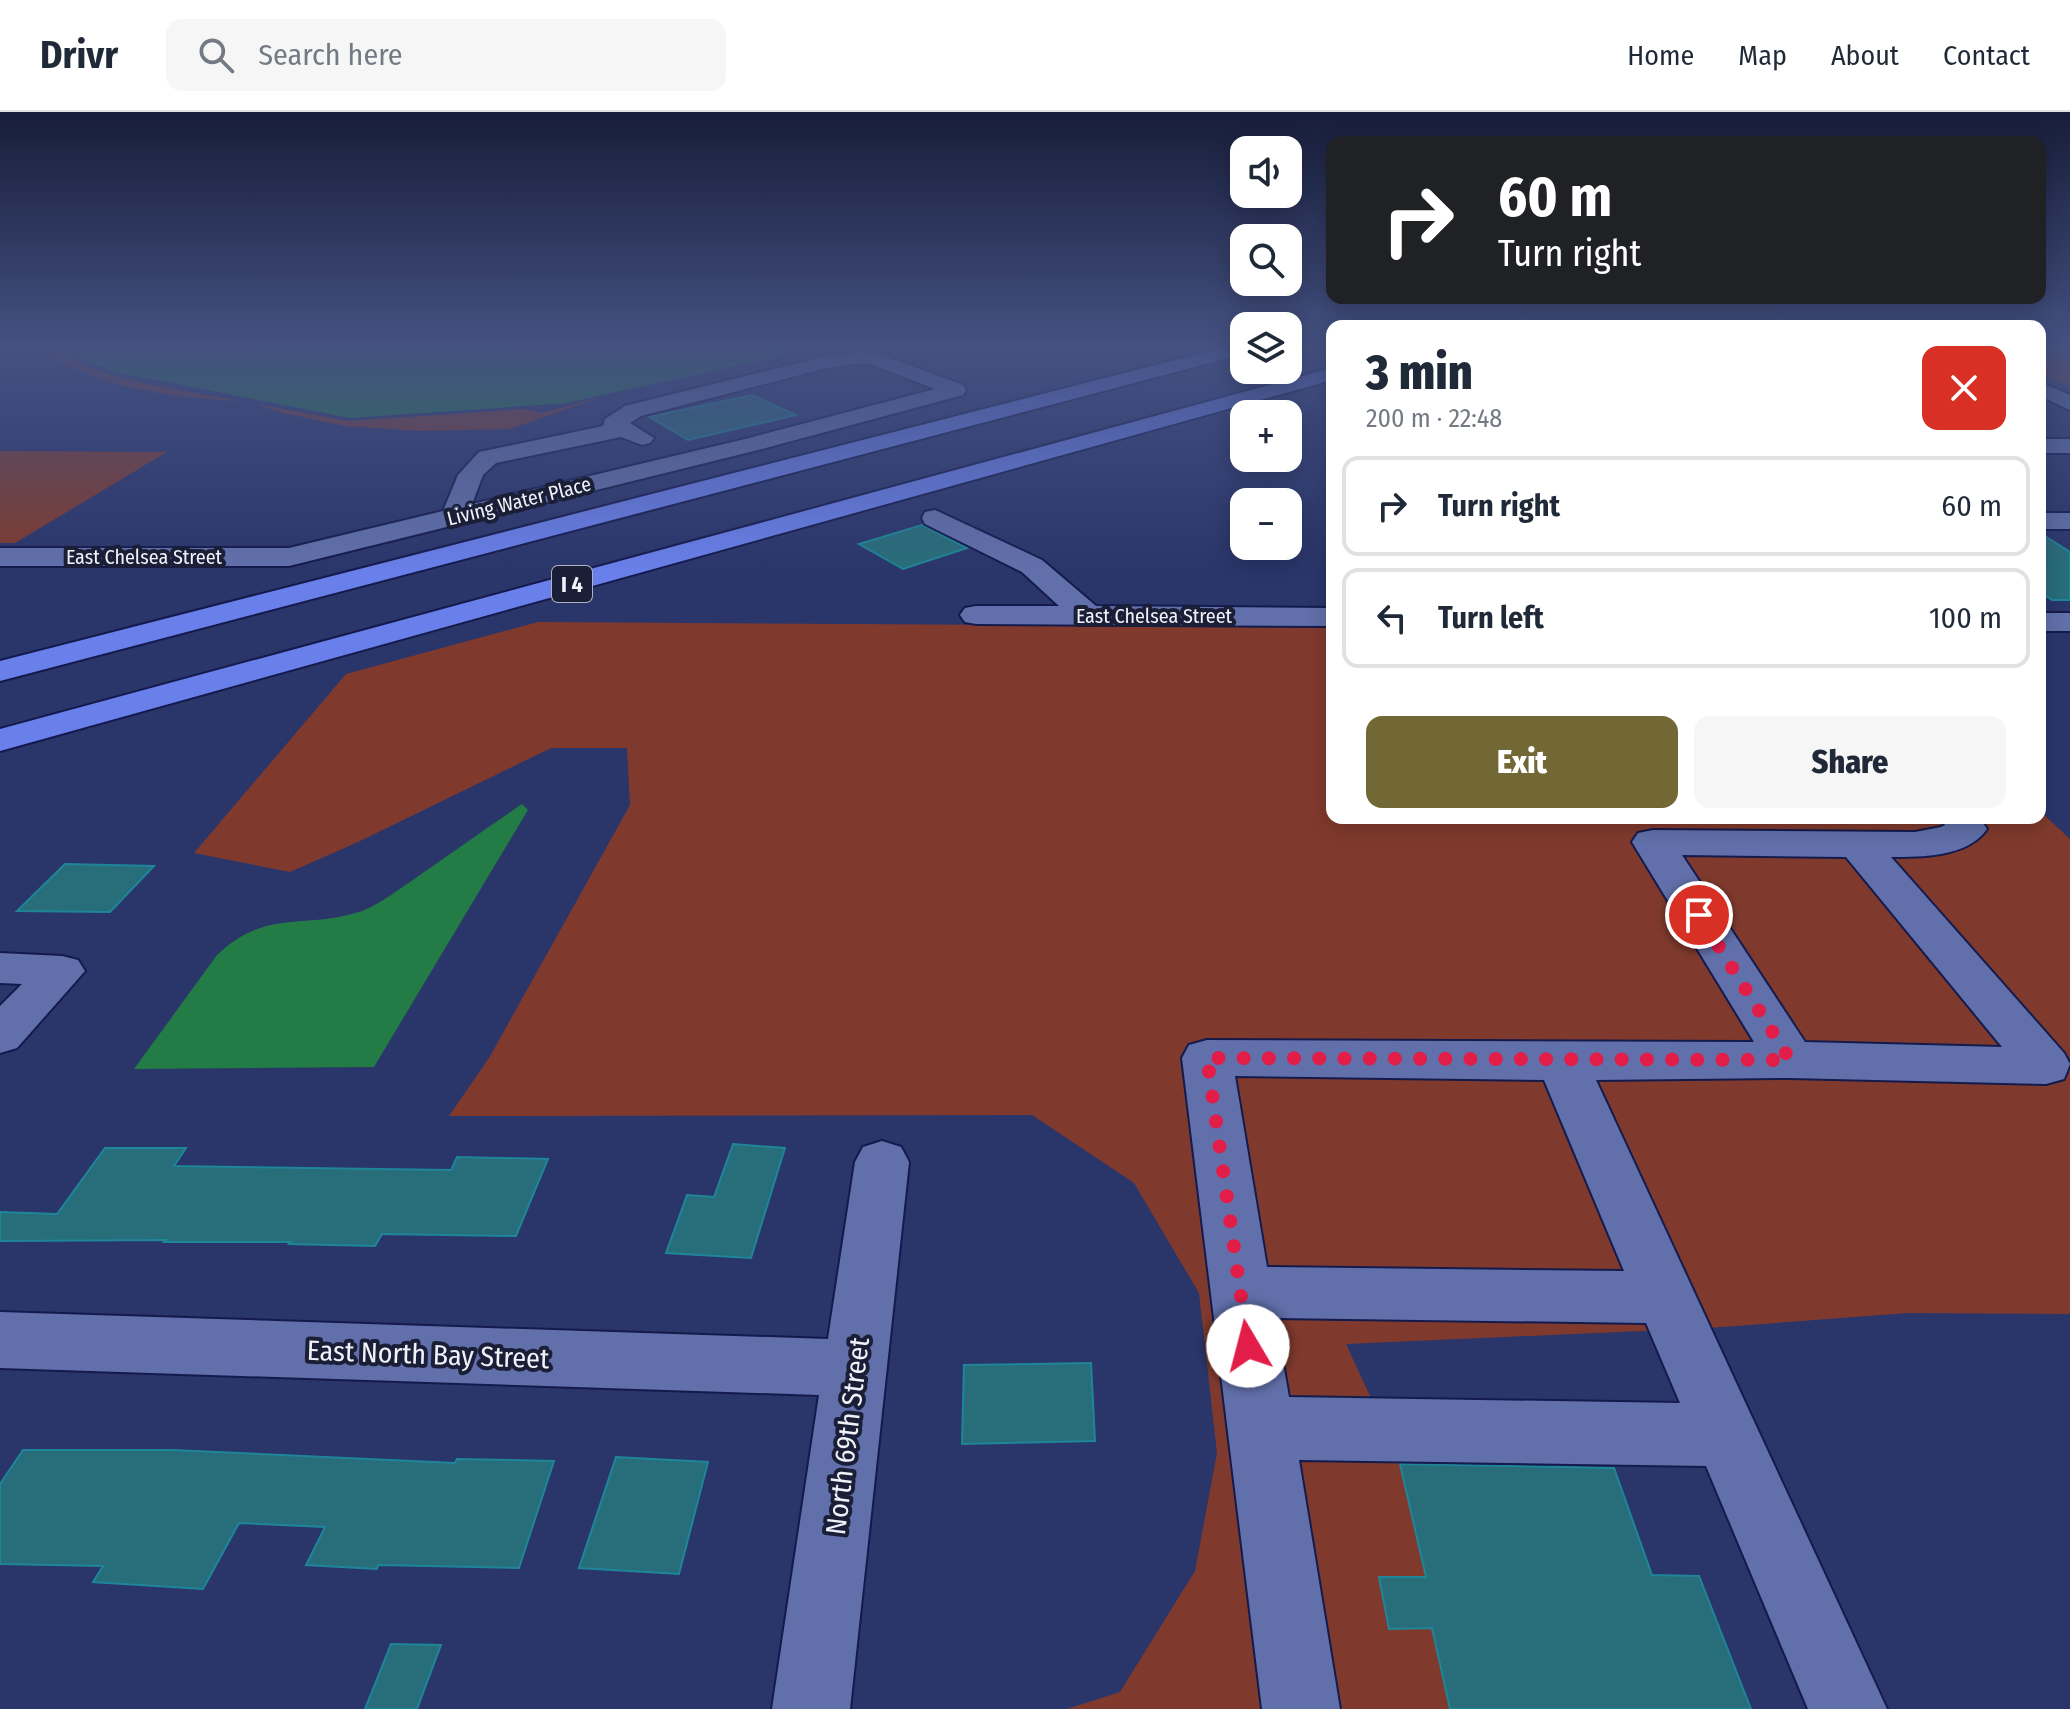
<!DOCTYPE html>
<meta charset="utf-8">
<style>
body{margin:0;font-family:"Fira Sans Condensed",sans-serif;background:#f6f6f7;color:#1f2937;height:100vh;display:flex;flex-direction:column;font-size:30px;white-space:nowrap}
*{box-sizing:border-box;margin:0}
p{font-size:26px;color:#747a83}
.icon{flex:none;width:44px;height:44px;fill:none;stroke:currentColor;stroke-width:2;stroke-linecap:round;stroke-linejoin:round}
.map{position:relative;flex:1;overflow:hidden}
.sheet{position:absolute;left:1326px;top:208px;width:720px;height:504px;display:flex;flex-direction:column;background:#fff;border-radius:16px;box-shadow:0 4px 20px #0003}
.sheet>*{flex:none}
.hud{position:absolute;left:1326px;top:24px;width:720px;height:168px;border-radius:16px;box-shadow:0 4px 20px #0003;background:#202124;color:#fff;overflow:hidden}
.buttons{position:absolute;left:1230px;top:24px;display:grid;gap:16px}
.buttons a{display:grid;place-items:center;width:72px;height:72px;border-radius:16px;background:#fff;box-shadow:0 4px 20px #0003;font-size:40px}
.pin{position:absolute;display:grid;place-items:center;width:68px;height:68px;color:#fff;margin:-34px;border:4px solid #fff;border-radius:50%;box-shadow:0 2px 8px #0007}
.me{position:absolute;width:88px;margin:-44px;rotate:352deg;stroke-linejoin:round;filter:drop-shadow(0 0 6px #0008)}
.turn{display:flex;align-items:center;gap:28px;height:168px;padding:0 40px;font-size:36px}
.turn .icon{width:104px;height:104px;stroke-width:2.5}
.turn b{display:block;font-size:56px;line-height:68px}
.round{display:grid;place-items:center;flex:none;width:84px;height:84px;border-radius:16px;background:#f6f6f7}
.overview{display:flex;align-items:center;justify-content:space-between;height:136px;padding:0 40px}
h1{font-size:48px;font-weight:800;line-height:60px}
.primary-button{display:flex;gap:16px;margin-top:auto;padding:16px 40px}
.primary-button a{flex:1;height:92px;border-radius:16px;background:#726836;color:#fff;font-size:32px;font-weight:800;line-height:92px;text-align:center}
.primary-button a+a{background:#f6f6f7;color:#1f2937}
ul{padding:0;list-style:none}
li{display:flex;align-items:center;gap:24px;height:100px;margin:0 16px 12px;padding:0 24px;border:4px solid #e0e1e3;border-radius:16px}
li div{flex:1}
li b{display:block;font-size:30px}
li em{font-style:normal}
header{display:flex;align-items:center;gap:48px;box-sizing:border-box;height:112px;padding:0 40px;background:#fff;border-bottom:2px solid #e0e1e3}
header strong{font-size:38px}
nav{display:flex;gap:44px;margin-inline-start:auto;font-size:28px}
.search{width:560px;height:72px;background:#f6f6f7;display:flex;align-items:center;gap:20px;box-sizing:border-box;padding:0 28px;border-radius:16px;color:#747a83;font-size:30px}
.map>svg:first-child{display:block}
.green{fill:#803a2d}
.water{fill:#237b45}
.building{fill:#286d7a;stroke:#1e8698;stroke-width:2}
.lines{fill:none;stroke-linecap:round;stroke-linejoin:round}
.minor-casing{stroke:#141a4c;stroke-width:4}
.highway-casing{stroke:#141a4c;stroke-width:4}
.minor{fill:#6170aa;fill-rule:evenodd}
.highway{fill:#697fe9;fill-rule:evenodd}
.route{stroke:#e11d48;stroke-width:14;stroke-dasharray:0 25.2}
.labels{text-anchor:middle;stroke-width:8;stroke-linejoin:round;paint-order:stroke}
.far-street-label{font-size:20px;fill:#f0f2f9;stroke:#1a1f37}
.shield{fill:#1a1f37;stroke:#b0b3bf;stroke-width:2}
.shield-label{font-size:22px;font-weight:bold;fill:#f0f2f9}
.near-street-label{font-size:28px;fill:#f0f2f9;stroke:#1a1f37}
</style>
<header>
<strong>Drivr</strong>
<div class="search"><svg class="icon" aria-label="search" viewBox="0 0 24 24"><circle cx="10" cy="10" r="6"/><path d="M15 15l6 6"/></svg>Search here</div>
<nav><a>Home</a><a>Map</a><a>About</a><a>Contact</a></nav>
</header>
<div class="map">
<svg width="2070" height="1597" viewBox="0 0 2070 1597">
<rect width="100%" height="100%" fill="#2a356a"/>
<!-- green -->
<path class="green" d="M 2040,235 L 2070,235 L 2070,275 L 2040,261 Z
M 48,236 L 67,239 C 82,265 206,282 240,289 C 192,287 143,281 97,266 C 82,261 67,252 51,246 Z
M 598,286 L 510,317 L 419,319 L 345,314 L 283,301 L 255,292 L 349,309 L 526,297 L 542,301 Z
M 0,339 L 12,339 L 167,340 L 15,431 L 0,431 Z
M 538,510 L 1332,515 L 1332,706 L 2040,706 L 2040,699 L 2070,727 L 2070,1202 L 1908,1201 L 1709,1216 L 1346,1232 L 1502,1570 L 1509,1597 L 1067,1597 L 1120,1580 L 1195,1459 L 1217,1341 L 1199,1181 L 1134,1071 L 1032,1003 L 449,1004 L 489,946 L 630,693 L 627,636 L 551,636 L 358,730 L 290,760 L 194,741 L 346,562 Z"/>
<!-- water -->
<path class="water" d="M 73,235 L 812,235 L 768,247 L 566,291 L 350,306 L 115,260 L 79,246 Z
M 522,692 L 528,698 L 374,955 L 134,957 L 217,843 C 265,796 306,818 362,799 C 382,791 402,775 420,763 C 454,739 488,715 522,692 Z"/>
<!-- building -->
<path class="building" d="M 752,283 L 796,303 L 688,328 L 649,305 Z
M 922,413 L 967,436 L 903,457 L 859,432 Z
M 2040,421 L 2070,440 L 2070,488 L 2052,488 L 2040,480 Z
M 65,752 L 154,754 L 110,800 L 17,799 Z
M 733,1032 L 785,1036 L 751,1146 L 666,1141 L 687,1083 L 714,1085 Z
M 105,1036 L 186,1036 L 174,1054 L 451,1058 L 457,1045 L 548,1047 L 516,1124 L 382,1122 L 375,1134 L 289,1132 L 291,1130 L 164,1130 L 166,1128 L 0,1129 L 0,1100 L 57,1102 Z
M 1091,1251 L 1095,1329 L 962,1332 L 964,1253 Z
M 23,1338 L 173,1338 L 455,1351 L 457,1347 L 554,1349 L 519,1456 L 378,1453 L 377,1457 L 306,1453 L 325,1415 L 239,1411 L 203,1477 L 93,1470 L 103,1454 L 0,1452 L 0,1372 Z
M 616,1345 L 708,1350 L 679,1462 L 579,1456 Z
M 1400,1352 L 1614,1356 L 1652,1463 L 1699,1464 L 1751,1597 L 1450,1597 L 1432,1516 L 1389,1517 L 1379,1465 L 1426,1465 Z
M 391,1532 L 441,1533 L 417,1597 L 365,1597 Z"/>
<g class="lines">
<!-- minor casing -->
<g class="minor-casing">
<path id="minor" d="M 857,240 L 880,242 L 963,273 L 966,278 L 963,283 L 758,338 L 289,454 L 0,454 L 0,436 L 289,436 L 443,399 L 458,363 L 479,340 L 603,314 L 605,307 L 625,294 L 823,245 ZM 857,252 L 870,252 L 935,277 L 745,327 L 472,392 L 483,363 L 496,351 L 621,325 L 642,333 L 650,331 L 654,326 L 630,311 L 641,304 L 823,257 Z
M 2040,270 L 2070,283 L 2070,298 L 2040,284 Z
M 2040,327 L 2070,327 L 2070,341 L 2040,341 Z
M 935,398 L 1042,448 L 1096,494 L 1332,496 L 1332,514 L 976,512 L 965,510 L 960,503 L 965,496 L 976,494 L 1059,494 L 1022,460 L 925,412 L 922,406 L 925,400 Z
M 2040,401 L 2070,401 L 2070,417 L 2040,417 Z
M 2040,501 L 2070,501 L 2070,519 L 2040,519 Z
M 1940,706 L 1980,706 L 1987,717 C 1968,745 1922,745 1891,745 L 2064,941 L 2070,952 L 2064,967 L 2046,972 L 1790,966 L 1596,968 L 1887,1597 L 1808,1597 L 1706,1354 L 1299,1348 L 1340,1597 L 1262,1597 L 1182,946 L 1189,933 L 1207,928 L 1754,930 L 1632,730 L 1638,721 L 1653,718 L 1915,720 L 1941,715 L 1945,713 ZM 1682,743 L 1846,745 L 2002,935 L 1805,930 ZM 1235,964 L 1544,968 L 1624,1159 L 1267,1155 ZM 1275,1206 L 1646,1211 L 1680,1291 L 1289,1285 Z
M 0,841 L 62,844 L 78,848 L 85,859 L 17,936 L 0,941 L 0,894 L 22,872 L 0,871 Z
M 882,1029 L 901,1035 L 909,1050 L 850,1597 L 772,1597 L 819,1283 L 0,1256 L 0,1200 L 828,1227 L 855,1050 L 863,1035 Z"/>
</g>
<!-- highway casing -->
<g class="highway-casing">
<path id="highway" d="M 1226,235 L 1244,235 L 1244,242 L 0,569 L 0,549 Z
M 1332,256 L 1332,268 L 0,639 L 0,617 Z"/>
</g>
<!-- minor -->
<use href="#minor" class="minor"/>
<!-- highway -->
<use href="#highway" class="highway"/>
</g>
<!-- sky -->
<linearGradient id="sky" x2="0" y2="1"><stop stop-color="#171d3a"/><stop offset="0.51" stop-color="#445181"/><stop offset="1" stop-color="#445181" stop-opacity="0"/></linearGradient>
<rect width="2070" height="458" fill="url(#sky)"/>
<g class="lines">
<!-- route -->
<path class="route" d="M 1248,1234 L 1207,946 L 1790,948 L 1699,803"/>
</g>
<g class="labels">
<!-- far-street labels -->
<g class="far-street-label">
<text transform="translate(519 389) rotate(-14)" y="7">Living Water Place</text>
<text x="144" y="452">East Chelsea Street</text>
<text x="1154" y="511">East Chelsea Street</text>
</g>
<!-- shield labels -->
<rect class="shield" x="552" y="454" width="40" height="36" rx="6"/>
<g class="shield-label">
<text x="572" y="480">I 4</text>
</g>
<!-- near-street labels -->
<g class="near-street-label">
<text transform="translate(428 1242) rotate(2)" y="10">East North Bay Street</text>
<text transform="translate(847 1324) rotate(-83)" y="10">North 69th Street</text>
</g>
</g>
</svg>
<div class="buttons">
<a><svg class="icon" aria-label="sound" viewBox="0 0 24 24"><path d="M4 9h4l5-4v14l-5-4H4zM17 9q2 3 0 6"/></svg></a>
<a><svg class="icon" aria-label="search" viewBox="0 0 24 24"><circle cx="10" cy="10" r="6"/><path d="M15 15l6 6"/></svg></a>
<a><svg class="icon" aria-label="layers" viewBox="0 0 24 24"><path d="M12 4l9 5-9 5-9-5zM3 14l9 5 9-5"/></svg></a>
<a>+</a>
<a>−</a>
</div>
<div class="pin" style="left:1699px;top:803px;background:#d93025"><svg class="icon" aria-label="arrive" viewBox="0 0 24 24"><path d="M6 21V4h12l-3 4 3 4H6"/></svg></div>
<svg class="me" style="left:1248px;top:1234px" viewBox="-20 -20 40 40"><circle r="19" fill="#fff"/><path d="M0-13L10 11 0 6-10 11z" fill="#e11d48"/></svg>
<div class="hud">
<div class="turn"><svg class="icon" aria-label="right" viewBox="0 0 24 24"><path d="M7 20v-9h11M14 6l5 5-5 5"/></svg><div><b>60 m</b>Turn right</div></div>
</div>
<section class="sheet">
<div class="overview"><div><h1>3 min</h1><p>200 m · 22:48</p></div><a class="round" style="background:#d93025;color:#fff"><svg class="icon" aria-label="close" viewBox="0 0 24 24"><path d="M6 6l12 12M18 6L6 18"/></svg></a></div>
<ul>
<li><svg class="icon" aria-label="right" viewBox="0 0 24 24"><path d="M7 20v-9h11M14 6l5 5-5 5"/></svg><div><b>Turn right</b></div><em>60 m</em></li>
<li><svg class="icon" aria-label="left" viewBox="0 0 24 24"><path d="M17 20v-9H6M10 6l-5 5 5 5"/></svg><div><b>Turn left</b></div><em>100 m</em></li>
</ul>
<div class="primary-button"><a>Exit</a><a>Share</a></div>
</section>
</div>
